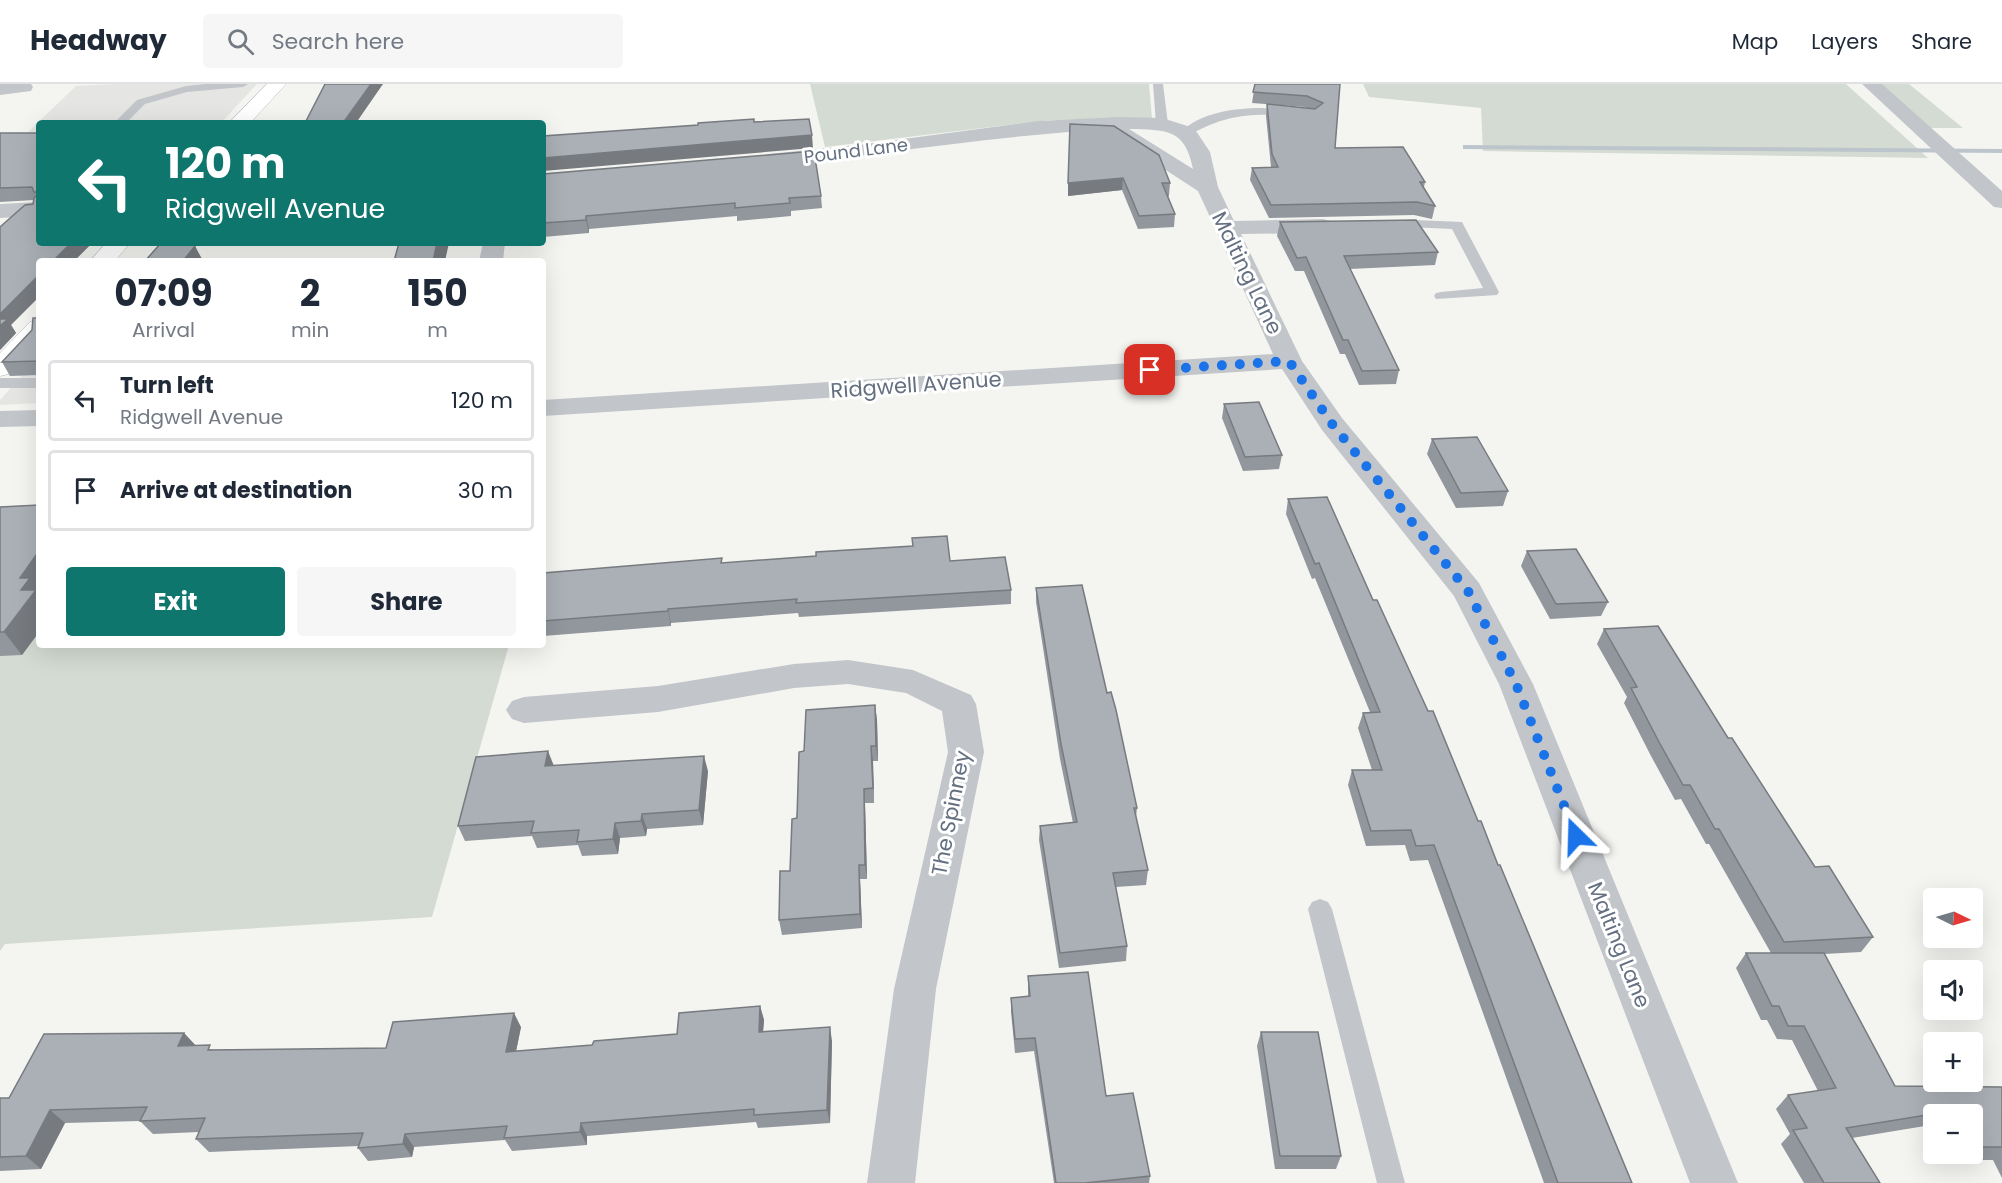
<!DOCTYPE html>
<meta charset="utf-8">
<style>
body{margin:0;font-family:Poppins,sans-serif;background:#f6f6f7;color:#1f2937;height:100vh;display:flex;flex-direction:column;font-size:22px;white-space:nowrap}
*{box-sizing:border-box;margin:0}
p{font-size:20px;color:#747a83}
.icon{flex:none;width:33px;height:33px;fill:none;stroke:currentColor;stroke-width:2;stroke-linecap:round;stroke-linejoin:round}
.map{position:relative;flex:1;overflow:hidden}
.side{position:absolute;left:36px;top:174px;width:510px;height:390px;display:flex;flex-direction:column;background:#fff;border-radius:6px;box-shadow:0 6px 24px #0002}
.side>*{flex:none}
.banner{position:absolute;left:36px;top:36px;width:510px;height:126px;border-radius:6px;box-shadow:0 6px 24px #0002;background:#0f766e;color:#fff;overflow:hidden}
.needle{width:39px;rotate:95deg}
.controls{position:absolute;left:1923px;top:804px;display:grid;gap:12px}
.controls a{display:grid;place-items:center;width:60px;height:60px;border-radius:6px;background:#fff;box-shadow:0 6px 24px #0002;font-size:30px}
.pin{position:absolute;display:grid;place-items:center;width:51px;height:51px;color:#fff;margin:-26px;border-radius:12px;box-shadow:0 3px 9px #0006}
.me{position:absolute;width:66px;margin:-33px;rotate:338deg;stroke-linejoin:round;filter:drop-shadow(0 0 4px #0008)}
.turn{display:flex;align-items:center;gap:21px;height:126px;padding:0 30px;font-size:27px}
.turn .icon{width:78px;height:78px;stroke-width:2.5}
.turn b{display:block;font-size:42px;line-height:51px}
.eta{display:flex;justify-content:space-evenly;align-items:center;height:102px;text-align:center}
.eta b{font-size:36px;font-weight:700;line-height:42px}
.button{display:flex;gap:12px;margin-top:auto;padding:12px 30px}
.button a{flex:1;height:69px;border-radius:6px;background:#0f766e;color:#fff;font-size:24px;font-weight:700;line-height:69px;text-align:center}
.button a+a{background:#f6f6f7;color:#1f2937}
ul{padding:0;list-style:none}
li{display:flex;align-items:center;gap:18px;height:81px;margin:0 12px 9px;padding:0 18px;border:3px solid #e0e1e3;border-radius:6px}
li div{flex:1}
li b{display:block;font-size:22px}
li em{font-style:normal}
header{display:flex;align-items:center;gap:36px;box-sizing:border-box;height:84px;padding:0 30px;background:#fff;border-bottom:2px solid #e0e1e3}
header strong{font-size:28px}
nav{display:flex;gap:33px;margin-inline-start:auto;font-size:21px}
.search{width:420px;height:54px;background:#f6f6f7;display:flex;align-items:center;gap:15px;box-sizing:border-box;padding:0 21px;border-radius:6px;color:#747a83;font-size:22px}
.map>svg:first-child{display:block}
.built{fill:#e5e6e4}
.green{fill:#d4dbd2}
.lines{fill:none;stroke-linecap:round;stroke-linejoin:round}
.stream{fill:#bdc5cc;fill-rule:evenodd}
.secondary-casing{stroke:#b4b8bd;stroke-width:1}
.service{fill:#c2c5c9;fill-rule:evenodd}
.minor{fill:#c2c5c9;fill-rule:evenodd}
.secondary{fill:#fff;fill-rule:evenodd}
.wall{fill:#92979d}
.shaded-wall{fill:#777b7f}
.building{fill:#aab0b6;stroke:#777b7f;stroke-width:1.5}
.route{stroke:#1a73e8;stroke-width:10;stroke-dasharray:0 18}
.labels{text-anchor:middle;stroke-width:6;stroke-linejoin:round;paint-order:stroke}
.far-street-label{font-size:18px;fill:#647081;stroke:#fff}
.street-label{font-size:21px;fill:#647081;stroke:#fff}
</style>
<header>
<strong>Headway</strong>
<div class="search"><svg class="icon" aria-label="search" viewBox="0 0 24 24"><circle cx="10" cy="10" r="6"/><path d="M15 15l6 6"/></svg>Search here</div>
<nav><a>Map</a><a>Layers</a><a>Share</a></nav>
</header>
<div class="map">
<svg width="2002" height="1099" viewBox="0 0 2002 1099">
<rect width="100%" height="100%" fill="#f4f5f1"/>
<!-- built -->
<path class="built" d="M 115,0 L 257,0 L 221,39 L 39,39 L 39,67 L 5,70 L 76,2 Z
M 39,272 L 39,319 L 0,321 L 0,316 Z"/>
<!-- green -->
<path class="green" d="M 810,0 L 1149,0 L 1152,35 L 1050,36 L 825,63 Z
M 1363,0 L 1846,0 L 1928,74 L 1483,67 L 1481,24 L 1369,13 Z
M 1880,0 L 1909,0 L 1963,44 L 1930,44 Z
M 39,490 L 39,561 L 509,561 L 432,833 L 5,860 L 0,867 L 0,495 Z"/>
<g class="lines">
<!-- stream -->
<path class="stream" d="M 1463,61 L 2002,65 L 2002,69 L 1466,65 L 1463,65 Z"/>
<!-- secondary casing -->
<g class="secondary-casing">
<path id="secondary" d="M 267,0 L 286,0 L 250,39 L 229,39 Z
M 106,159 L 130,159 L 115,177 L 90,177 Z
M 39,236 L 39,258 L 9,290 L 0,292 L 0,269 L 30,238 Z"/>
</g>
<!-- service -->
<path class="service" d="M 206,0 L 248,0 L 243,3 L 187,8 L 145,20 L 126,39 L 114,39 L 137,16 L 186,2 Z
M 1153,0 L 1163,0 L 1168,40 L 1166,42 L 1162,43 L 1156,40 Z
M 1262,24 L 1293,26 L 1299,29 L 1293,32 C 1252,29 1228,30 1191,50 L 1187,51 L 1181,48 C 1201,28 1236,24 1262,24 Z
M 1414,136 L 1462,138 L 1499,208 L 1497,211 L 1436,215 L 1434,212 L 1436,209 L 1441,208 L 1483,204 L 1452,145 L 1409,143 L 1407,140 L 1409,137 Z
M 0,294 L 39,294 L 39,304 L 0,304 Z
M 1320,815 L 1328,818 L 1332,825 L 1405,1099 L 1377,1099 L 1308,825 L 1312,818 Z"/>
<!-- minor -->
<path class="minor" d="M 0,0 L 31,0 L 33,3 L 31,7 L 0,11 Z
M 1862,0 L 1882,0 L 2002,107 L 2002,124 L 1994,123 Z
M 1119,33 L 1162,34 L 1194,44 L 1210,68 L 1218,103 L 1234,137 L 1323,135 L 1331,137 L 1334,142 L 1331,147 L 1323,149 L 1241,150 L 1302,277 L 1342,334 L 1479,499 L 1533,600 L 1738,1099 L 1690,1099 L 1499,600 L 1454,512 L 1322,346 L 1282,285 L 543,332 L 543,316 L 1273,270 L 1198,107 L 1115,53 L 1112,49 L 1115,45 C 999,51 884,70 769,82 L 762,80 L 759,76 L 762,72 L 769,70 L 866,60 L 1038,37 ZM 1129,45 C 1166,46 1185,44 1193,85 Z
M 39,118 L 39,132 L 0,134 L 0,120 Z
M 483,159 L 505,159 L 503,177 L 479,177 Z
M 39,326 L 39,342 L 0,343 L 0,327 Z
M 848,576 L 913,586 L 971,611 L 976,620 L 984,668 L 936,905 L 915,1099 L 867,1099 L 894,905 L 948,668 L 942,627 L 906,609 L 848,600 L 794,604 L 658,628 L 524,639 L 512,635 L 506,626 L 512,617 L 524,613 L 658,602 L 794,580 Z"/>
<!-- secondary -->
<use href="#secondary" class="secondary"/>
</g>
<!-- wall -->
<path class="wall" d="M 1255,0 L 1340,0 L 1335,64 L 1425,98 L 1424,103 L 1435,122 L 1432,135 L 1414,131 L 1269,134 L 1250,96 L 1252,84 L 1271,83 L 1266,32 L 1267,20 L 1306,24 L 1305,23 L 1252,19 Z
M 1070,40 L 1170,99 L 1169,112 L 1168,112 L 1175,130 L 1174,143 L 1138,145 L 1122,106 L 1068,112 Z
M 0,49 L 39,49 L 39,159 L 92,159 L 74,177 L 39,177 L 11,241 L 16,249 L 0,266 L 34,116 L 0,118 Z
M 543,90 L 821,112 L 822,124 L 791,127 L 791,132 L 737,137 L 737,132 L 589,145 L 589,149 L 543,153 Z
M 1280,138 L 1438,168 L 1435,181 L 1350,185 L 1399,286 L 1396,300 L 1359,301 L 1345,270 L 1340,270 L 1304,187 L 1295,187 L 1277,152 Z
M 39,234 L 39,291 L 10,292 L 2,278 L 32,246 Z
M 1224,320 L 1282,371 L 1279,385 L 1243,387 L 1222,334 Z
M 1432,355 L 1508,407 L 1503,422 L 1456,424 L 1427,370 Z
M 1288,415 L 1373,516 L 1478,737 L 1632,1099 L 1544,1099 L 1428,776 L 1410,777 L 1405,761 L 1366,762 L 1348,701 L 1352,686 L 1372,686 L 1358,644 L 1363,629 L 1370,628 L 1315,494 L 1312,495 L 1286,430 Z
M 39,421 L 39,548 L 22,571 L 0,572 L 0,423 Z
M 1527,467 L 1608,518 L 1601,532 L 1550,535 L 1521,482 Z
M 950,477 L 1011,506 L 1011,520 L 799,533 L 798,529 L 671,539 L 671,542 L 543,552 L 543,489 L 723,479 Z
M 1036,504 L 1107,609 L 1137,724 L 1136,733 L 1148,786 L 1146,801 L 1116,803 L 1127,862 L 1126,877 L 1059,884 L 1039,756 L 1040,742 L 1073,739 L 1060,675 L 1036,518 Z
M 1604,545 L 1728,654 L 1815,783 L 1873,853 L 1861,868 L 1824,870 L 1895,1002 L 2002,1003 L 2002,1094 L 1993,1076 L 1942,1076 L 1939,1070 L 1972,1070 L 1972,1030 L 1934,1030 L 1934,1059 L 1925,1042 L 1852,1054 L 1880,1099 L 1804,1099 L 1781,1060 L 1790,1050 L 1776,1025 L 1788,1011 L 1818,1007 L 1792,956 L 1777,955 L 1767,936 L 1761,936 L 1736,884 L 1746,869 L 1771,869 L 1709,760 L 1706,760 L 1681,715 L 1675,716 L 1651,672 L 1624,619 L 1627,613 L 1597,560 Z
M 875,621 L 877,636 L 878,677 L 873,677 L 874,719 L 865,719 L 867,795 L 860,795 L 862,844 L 782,851 L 779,836 L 790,787 L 804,667 Z
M 554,682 L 708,687 L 703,741 L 647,745 L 646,752 L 620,754 L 618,770 L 582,772 L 578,761 L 537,764 L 532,752 L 465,757 L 458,742 Z
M 1028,892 L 1106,1012 L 1150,1092 L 1149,1099 L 1054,1099 L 1034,967 L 1015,969 L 1011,928 L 1011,914 L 1028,912 Z
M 760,922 L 764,936 L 763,947 L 832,957 L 830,1039 L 758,1044 L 756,1038 L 587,1052 L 587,1061 L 512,1067 L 505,1056 L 414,1063 L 412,1073 L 368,1077 L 358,1064 L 359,1062 L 209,1068 L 196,1055 L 199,1048 L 153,1050 L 140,1037 L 65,1039 L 41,1085 L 0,1087 L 0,1014 L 9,1014 L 184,949 L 196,962 L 214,966 L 386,964 L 521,943 L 516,967 L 592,961 L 677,950 Z
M 1261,948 L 1341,1072 L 1336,1085 L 1275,1085 L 1257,962 Z"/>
<!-- shaded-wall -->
<path class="shaded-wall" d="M 371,0 L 383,0 L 356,39 L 343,39 Z
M 812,51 L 813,64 L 543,87 L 543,74 Z
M 1123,94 L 1122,106 L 1068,112 L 1068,99 Z
M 586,132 L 589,145 L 589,149 L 586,136 Z
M 71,159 L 92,159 L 74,177 L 53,177 Z
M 437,159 L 449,159 L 445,177 L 433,177 Z
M 195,162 L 202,175 L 200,177 L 183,177 Z
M 39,191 L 39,213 L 11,241 L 16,249 L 0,266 L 0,230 Z
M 39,467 L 39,548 L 22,571 L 4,548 L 21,506 L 20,494 Z
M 668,525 L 671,539 L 671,542 L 668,527 Z
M 875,621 L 877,636 L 878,677 L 876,662 Z
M 871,662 L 873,677 L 874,719 L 873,704 Z
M 548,667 L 554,682 L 545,682 Z
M 704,672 L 708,687 L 703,741 L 699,726 Z
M 864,705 L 865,719 L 867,795 L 865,781 Z
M 642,730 L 647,745 L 646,752 L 641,737 Z
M 615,739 L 620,754 L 618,770 L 613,755 Z
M 859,781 L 860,795 L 862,844 L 860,830 Z
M 760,922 L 764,936 L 762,961 L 759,948 Z
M 514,929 L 521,943 L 513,982 L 506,968 Z
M 830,943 L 832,957 L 830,1039 L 827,1026 Z
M 184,949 L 197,963 L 178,962 Z
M 50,1026 L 65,1039 L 41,1085 L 26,1072 Z
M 581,1039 L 587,1052 L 587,1061 L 580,1048 Z
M 405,1050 L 414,1063 L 412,1073 L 403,1060 Z"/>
<!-- building -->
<path class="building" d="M 325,0 L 371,0 L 343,39 L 305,39 Z
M 1255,0 L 1340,0 L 1335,64 L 1403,63 L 1425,98 L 1420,98 L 1435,122 L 1417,118 L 1271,121 L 1252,84 L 1278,83 L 1272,70 L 1267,20 L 1315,25 L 1323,19 L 1307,12 L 1253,8 Z
M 754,35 L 754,38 L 809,35 L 812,51 L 543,74 L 543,52 L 698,41 L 698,39 Z
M 1070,40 L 1114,42 L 1159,71 L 1170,99 L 1162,99 L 1175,130 L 1139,132 L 1123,94 L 1068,99 Z
M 0,49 L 39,49 L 39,108 L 34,108 L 32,103 L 0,104 Z
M 814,67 L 821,112 L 789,114 L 790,119 L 735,124 L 735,119 L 586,132 L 586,136 L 543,139 L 543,90 Z
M 39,109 L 39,159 L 71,159 L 53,177 L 39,177 L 39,191 L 0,230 L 0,143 L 25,121 L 33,120 L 34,114 Z
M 1416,136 L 1438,168 L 1344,172 L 1399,286 L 1362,287 L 1348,256 L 1343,256 L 1306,173 L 1297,174 L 1280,138 Z
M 161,159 L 192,159 L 195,162 L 183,177 L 145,177 Z
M 399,159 L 437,159 L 433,177 L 394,177 Z
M 33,234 L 39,234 L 39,277 L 2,278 L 32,246 Z
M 0,235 L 8,235 L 0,242 Z
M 1259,318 L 1282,371 L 1245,373 L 1224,320 Z
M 1477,353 L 1508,407 L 1461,409 L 1432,355 Z
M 1327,413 L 1373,516 L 1377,516 L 1428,627 L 1433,627 L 1478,737 L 1481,737 L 1498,781 L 1500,781 L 1632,1099 L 1558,1099 L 1434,761 L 1416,762 L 1411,746 L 1371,747 L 1352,686 L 1382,686 L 1363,629 L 1380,628 L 1319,479 L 1315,480 L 1288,415 Z
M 39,421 L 39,467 L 20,494 L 30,494 L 21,506 L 36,506 L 4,548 L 0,548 L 0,423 Z
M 947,452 L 950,477 L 1005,473 L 1011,506 L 796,519 L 797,515 L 668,525 L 668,527 L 543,537 L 543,489 L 722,474 L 721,479 L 816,472 L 816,468 L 913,462 L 912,454 Z
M 1576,465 L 1608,518 L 1556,520 L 1527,467 Z
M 1082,501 L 1107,609 L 1111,608 L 1116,626 L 1137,724 L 1134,724 L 1148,786 L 1113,789 L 1127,862 L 1060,869 L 1040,742 L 1077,738 L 1061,660 L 1036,504 Z
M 1658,542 L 1728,654 L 1732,654 L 1815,783 L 1829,782 L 1873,853 L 1784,858 L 1719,745 L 1715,745 L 1690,701 L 1683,701 L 1659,658 L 1631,604 L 1637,603 L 1604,545 Z
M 875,621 L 876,662 L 871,662 L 873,704 L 864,705 L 865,781 L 859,781 L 860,830 L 779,836 L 780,787 L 790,787 L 792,735 L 797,734 L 799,668 L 804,667 L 806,626 Z
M 548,667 L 545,682 L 704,672 L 699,726 L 642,730 L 641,737 L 615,739 L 613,755 L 577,758 L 579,746 L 531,749 L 534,737 L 458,742 L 476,673 Z
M 1746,869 L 1824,869 L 1895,1002 L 2002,1003 L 2002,1063 L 1972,1063 L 1972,1030 L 1940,1030 L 1939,1029 L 1846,1044 L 1880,1099 L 1824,1099 L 1793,1046 L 1807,1044 L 1788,1011 L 1836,1004 L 1804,942 L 1788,942 L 1779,922 L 1772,922 Z
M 1088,888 L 1106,1012 L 1133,1009 L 1150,1092 L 1085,1099 L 1056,1099 L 1035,954 L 1015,955 L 1011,914 L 1030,912 L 1028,892 Z
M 760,922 L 759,948 L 830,943 L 827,1026 L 754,1031 L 754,1025 L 581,1039 L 580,1048 L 504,1054 L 507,1042 L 405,1050 L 403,1060 L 358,1064 L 363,1049 L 196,1055 L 205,1034 L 140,1037 L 147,1023 L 50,1026 L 26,1072 L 0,1073 L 0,1014 L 9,1014 L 44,950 L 184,949 L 178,962 L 210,961 L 208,966 L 386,964 L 393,938 L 514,929 L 506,968 L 592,961 L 594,957 L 677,950 L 679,929 Z
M 1261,948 L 1318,948 L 1341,1072 L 1280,1072 Z"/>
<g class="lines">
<!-- route -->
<path class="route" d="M 1150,286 L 1289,277 L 1332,340 L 1468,507 L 1516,600 L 1576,752"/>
</g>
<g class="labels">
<!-- far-street labels -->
<g class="far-street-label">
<text transform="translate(856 67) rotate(-7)" y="6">Pound Lane</text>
</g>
<!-- street labels -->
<g class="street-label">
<text transform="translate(1247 189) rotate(64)" y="7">Malting Lane</text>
<text transform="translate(916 301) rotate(-4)" y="7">Ridgwell Avenue</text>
<text transform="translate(951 729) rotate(-79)" y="7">The Spinney</text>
<text transform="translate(1619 861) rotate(68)" y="7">Malting Lane</text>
</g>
</g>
</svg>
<div class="controls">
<a><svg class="needle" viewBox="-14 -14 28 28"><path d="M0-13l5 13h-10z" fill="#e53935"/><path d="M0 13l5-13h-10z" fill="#747a83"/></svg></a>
<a><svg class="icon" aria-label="sound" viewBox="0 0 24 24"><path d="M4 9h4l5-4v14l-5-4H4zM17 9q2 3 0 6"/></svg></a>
<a>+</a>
<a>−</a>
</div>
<div class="pin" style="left:1150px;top:286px;background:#d93025"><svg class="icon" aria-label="arrive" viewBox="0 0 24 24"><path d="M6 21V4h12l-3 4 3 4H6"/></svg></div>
<svg class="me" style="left:1576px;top:752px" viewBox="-20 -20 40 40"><path d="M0-17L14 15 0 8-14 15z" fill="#1a73e8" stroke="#fff" stroke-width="4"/></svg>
<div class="banner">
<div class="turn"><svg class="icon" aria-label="left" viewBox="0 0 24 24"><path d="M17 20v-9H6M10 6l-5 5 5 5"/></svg><div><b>120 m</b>Ridgwell Avenue</div></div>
</div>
<section class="side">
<div class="eta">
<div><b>07:09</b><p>Arrival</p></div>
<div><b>2</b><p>min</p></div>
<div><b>150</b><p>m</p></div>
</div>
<ul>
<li><svg class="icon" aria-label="left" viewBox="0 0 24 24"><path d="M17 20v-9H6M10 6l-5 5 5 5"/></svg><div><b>Turn left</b><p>Ridgwell Avenue</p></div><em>120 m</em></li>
<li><svg class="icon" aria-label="arrive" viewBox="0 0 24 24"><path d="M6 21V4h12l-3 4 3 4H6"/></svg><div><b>Arrive at destination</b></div><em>30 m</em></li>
</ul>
<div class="button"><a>Exit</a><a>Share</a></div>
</section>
</div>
